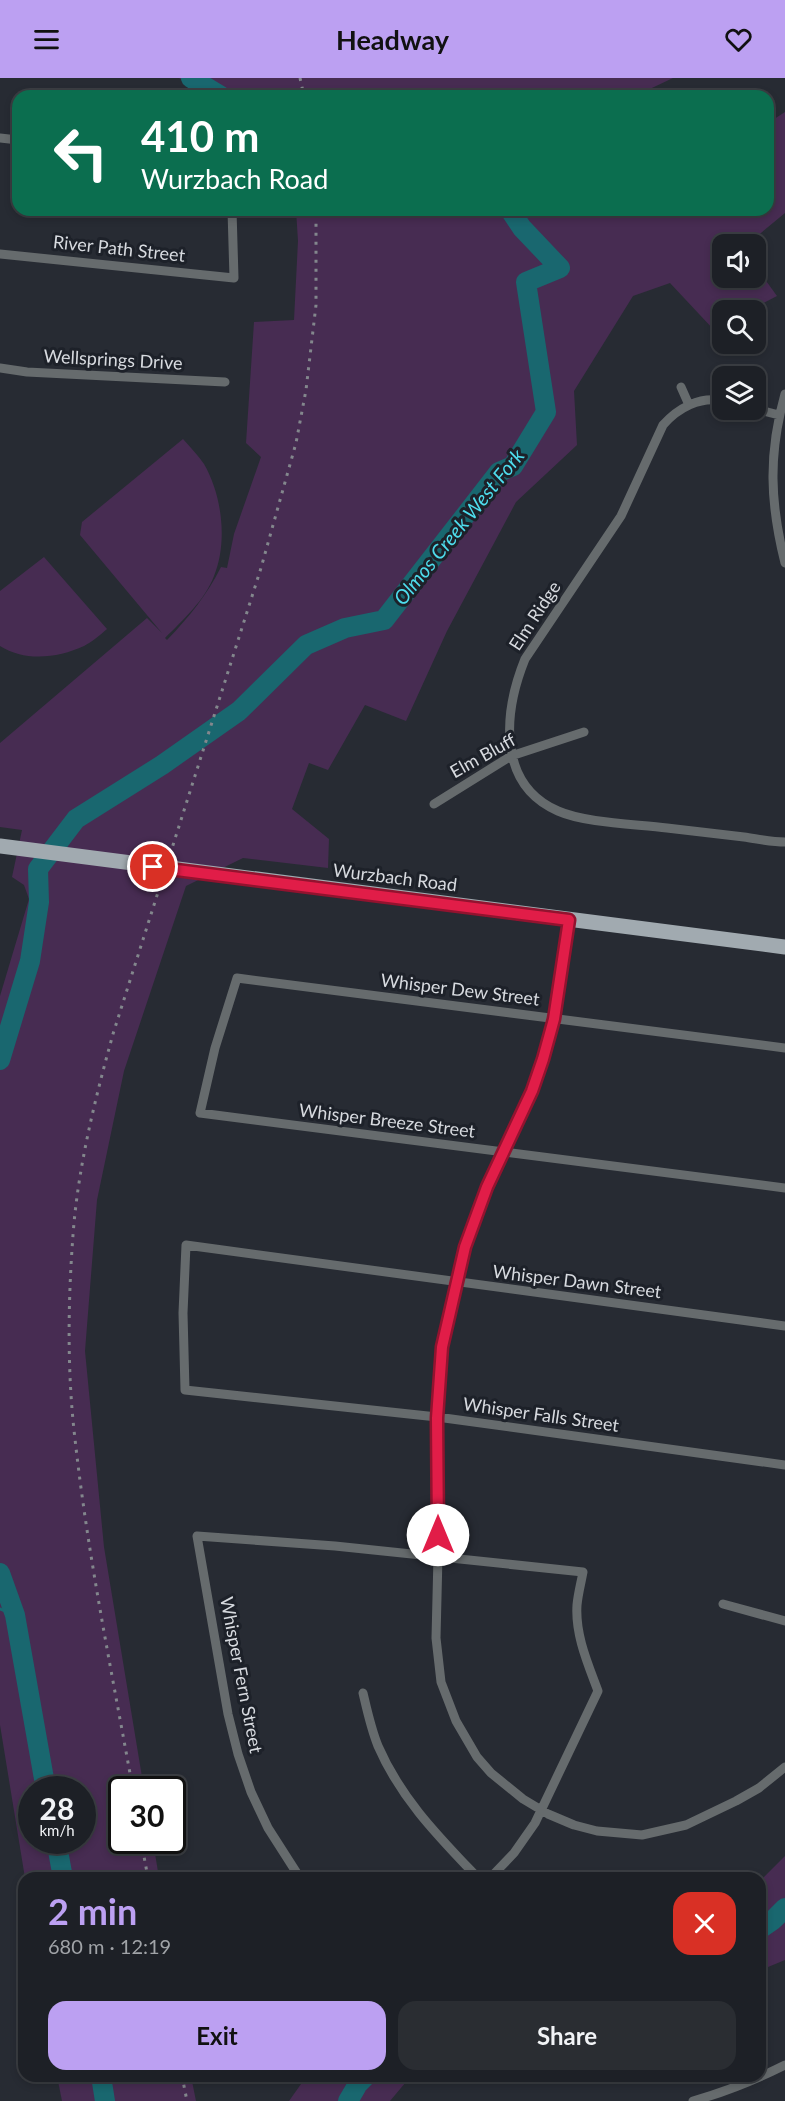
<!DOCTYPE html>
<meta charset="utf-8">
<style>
body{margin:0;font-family:Lato,sans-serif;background:#2a2d32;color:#f1f3f6;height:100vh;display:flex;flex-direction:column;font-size:22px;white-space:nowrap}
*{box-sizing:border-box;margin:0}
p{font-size:20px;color:#a0a3a7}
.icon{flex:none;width:33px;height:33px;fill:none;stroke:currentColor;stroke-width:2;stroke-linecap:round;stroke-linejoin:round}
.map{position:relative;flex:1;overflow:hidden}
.details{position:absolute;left:18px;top:1794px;width:748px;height:210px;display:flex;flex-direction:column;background:#1d2026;border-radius:18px;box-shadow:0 3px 9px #0003,0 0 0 2px #3b3e43}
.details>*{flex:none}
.guide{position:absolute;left:12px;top:12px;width:762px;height:126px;border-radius:18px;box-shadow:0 3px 9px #0003,0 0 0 2px #3b3e43;background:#0b6e4f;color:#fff;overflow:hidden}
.fabs{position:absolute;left:712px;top:156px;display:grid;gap:12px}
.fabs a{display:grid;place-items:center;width:54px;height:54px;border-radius:12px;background:#1d2026;box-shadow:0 3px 9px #0003,0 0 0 2px #3b3e43;font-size:30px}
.speed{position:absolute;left:18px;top:1698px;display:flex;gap:12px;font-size:30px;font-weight:700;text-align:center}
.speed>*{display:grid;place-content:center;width:78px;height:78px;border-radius:50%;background:#1d2026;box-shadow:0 3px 9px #0003,0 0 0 2px #3b3e43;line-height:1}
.speed small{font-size:15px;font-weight:400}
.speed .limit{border:3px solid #111;border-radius:9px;background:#fff;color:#111}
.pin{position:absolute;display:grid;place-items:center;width:51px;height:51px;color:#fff;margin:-26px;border:3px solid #fff;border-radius:50%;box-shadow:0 2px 6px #0007}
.me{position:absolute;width:66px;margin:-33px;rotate:0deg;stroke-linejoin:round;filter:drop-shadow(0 0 4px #0008)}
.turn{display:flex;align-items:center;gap:21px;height:126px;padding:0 30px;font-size:27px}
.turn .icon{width:78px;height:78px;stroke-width:2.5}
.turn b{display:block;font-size:42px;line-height:51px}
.round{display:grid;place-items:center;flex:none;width:63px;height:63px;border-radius:18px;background:#2a2d32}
.overview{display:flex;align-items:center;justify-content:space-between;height:102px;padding:0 30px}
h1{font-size:36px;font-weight:700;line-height:45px;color:#bca0f2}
.primary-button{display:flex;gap:12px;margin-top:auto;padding:12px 30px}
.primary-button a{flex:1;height:69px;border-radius:18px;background:#bca0f2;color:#111;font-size:24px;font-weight:700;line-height:69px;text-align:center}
.primary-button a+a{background:#2a2d32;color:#f1f3f6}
header{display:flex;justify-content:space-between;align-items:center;height:78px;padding:0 30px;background:#bca0f2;color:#111;font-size:27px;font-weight:700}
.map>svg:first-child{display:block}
.green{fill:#472c52;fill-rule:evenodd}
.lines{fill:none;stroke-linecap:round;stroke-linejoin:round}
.stream{stroke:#19676f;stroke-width:3}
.river{stroke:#19676f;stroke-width:20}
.minor{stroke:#666b6d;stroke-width:9}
.primary{stroke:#a1aab0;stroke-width:15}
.rail{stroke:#83878d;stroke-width:3;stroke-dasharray:3 6;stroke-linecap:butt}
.route-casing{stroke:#92132f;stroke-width:15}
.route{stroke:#e11d48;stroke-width:10}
.labels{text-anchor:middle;stroke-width:6;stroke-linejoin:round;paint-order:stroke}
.street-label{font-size:18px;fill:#d7dadf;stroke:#1d2129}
.water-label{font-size:20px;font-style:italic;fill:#4edded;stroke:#1d2129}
</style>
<header><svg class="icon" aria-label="menu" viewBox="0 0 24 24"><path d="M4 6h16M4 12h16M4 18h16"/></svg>Headway<svg class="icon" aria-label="heart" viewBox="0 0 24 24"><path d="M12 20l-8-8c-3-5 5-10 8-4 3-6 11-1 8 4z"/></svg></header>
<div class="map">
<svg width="785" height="2023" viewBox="0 0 785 2023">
<rect width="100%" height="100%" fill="#272b33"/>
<!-- green -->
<path class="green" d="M 179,0 L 673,0 L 635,18 L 210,18 Z
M 785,34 L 785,135 L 756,159 L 753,166 L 723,166 L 723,200 L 756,200 L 756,189 L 777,218 L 750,232 L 723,232 L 723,247 L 714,252 L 670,205 L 633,218 L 574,313 L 577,367 L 516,424 L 447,553 L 406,643 L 365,627 L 328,692 L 309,685 L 292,731 L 329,761 L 328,790 L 243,780 L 186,808 L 124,993 L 97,1122 L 85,1273 L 104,1469 L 144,1711 L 122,1712 L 122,1762 L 153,1763 L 159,1800 L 25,1800 L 0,1647 L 0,918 L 29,821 L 24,807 L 12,799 L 22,752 L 0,749 L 0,665 L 147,540 L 162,555 L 80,457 L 82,444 L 183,361 C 190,369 198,377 204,386 C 222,417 228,464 214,498 C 205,522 183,542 165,560 L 167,562 C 189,539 207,517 221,489 L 227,490 L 234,456 L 261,379 L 246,365 L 254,244 L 294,242 L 298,163 L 296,132 L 768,132 L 768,45 ZM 32,1712 L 82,1712 L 82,1762 L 32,1762 Z
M 44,479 L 107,551 C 100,557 92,564 84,568 C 58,580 25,584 0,568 L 0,513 Z
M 785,1778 L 785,1882 L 761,1892 L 761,1802 Z
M 57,1998 L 191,1998 L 196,2023 L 62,2023 Z
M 310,1998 L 411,1998 L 390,2023 L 289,2023 L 301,2006 Z"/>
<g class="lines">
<!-- stream -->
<path class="stream" d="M 0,1531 L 15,1537"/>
<!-- river -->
<path class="river" d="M 191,0 L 221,18
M 0,982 L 30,883 L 39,824 L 38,791 L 76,741 L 162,687 L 239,633 L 306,567 L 345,550 L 384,542 L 499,394 L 513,388 L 546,334 L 526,204 L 560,190 L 522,150 L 510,132
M 0,1495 L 15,1537 L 46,1712
M 56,1762 L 63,1800
M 760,1851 L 773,1842 L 785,1830
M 101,1998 L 105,2023
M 348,2023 L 358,2006 L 366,1998"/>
<!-- minor -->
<path class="minor" d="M 0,60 L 18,62
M 0,176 L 234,200 L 232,132
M 0,290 L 27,294 L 225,304
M 681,309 L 689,327
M 785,316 C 768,376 770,425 785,485
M 723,323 C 700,318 678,330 663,347 L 621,438 L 525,581 C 504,633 496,706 558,733 C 585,745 636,746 667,750 C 692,753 718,756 744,759 C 758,761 771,764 785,764
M 756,331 L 779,337
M 434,726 L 511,678 L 584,654
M 569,842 L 554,941 L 543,981 L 532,1013 L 487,1109 L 465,1169 L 442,1269 L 437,1352 L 438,1478 L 436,1560 L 441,1604 L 456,1643 L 477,1679 L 491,1695 L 523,1721 L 548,1736 L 574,1747 L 597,1753 L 642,1757 L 686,1747 L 736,1723 L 759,1710 L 785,1689
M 785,970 L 237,900 L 215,970 L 200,1035 L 785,1110
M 785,1248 L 186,1167 L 183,1235 L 185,1312 L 437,1339 L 785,1387
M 723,1526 L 785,1543
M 363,1615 C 367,1632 371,1651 378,1668 C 401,1721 439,1759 478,1800
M 300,1800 L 268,1750 L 251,1714 L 238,1676 L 228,1636 L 197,1458 L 335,1468 L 583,1494 C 581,1505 578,1516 577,1527 C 575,1557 588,1586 598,1613 L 535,1745 L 514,1775 L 490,1800
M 693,2023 C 725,2014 755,2002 785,1987"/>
<!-- primary -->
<path class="primary" d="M 0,768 L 785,869"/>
<!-- rail -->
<path class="rail" d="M 300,0 L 304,18
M 133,1712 C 112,1595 88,1479 75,1361 C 67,1294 68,1224 73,1157 C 78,1089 95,1021 113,956 L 261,490 L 296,365 L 306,312 L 316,227 L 316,132
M 141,1762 L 148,1800
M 182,1998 L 187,2023"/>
</g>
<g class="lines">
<!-- route casing -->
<g class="route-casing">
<path id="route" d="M 153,789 L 569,842 L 554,941 L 543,981 L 532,1013 L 487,1109 L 465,1169 L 442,1269 L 437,1340 L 438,1457"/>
</g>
<!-- route -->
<use href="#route" class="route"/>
</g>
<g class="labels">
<!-- street labels -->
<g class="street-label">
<text transform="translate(119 171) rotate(6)" y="6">River Path Street</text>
<text transform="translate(113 282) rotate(3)" y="6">Wellsprings Drive</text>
<text transform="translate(535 538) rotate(-57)" y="6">Elm Ridge</text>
<text transform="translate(483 678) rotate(-29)" y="6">Elm Bluff</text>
<text transform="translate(395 800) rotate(7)" y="6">Wurzbach Road</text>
<text transform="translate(460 912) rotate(7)" y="6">Whisper Dew Street</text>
<text transform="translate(387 1043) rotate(7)" y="6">Whisper Breeze Street</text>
<text transform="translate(577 1204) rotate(7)" y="6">Whisper Dawn Street</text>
<text transform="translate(541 1337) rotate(8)" y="6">Whisper Falls Street</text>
<text transform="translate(241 1597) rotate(79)" y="6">Whisper Fern Street</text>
</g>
<!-- water labels -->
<g class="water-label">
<text transform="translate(459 449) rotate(-51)" y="7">Olmos Creek West Fork</text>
</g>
</g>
</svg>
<div class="fabs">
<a><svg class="icon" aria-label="sound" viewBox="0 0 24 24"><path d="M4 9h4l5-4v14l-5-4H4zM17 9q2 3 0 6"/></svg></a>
<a><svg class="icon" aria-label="search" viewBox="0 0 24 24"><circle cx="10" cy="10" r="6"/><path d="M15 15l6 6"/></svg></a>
<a><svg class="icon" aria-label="layers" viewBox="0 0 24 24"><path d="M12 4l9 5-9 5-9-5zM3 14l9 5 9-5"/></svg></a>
</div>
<div class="speed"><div>28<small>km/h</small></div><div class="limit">30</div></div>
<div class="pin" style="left:153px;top:789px;background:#d93025"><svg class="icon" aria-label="arrive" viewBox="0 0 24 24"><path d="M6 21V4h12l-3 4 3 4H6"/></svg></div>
<svg class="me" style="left:438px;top:1457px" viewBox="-20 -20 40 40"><circle r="19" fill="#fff"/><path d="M0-13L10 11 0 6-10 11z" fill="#e11d48"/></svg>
<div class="guide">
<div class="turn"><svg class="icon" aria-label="left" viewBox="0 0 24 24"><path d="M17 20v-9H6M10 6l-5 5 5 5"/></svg><div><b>410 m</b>Wurzbach Road</div></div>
</div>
<section class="details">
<div class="overview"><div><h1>2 min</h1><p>680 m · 12:19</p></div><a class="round" style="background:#d93025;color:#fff"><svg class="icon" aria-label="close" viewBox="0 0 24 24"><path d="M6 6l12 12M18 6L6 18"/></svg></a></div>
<div class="primary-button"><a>Exit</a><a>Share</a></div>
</section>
</div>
